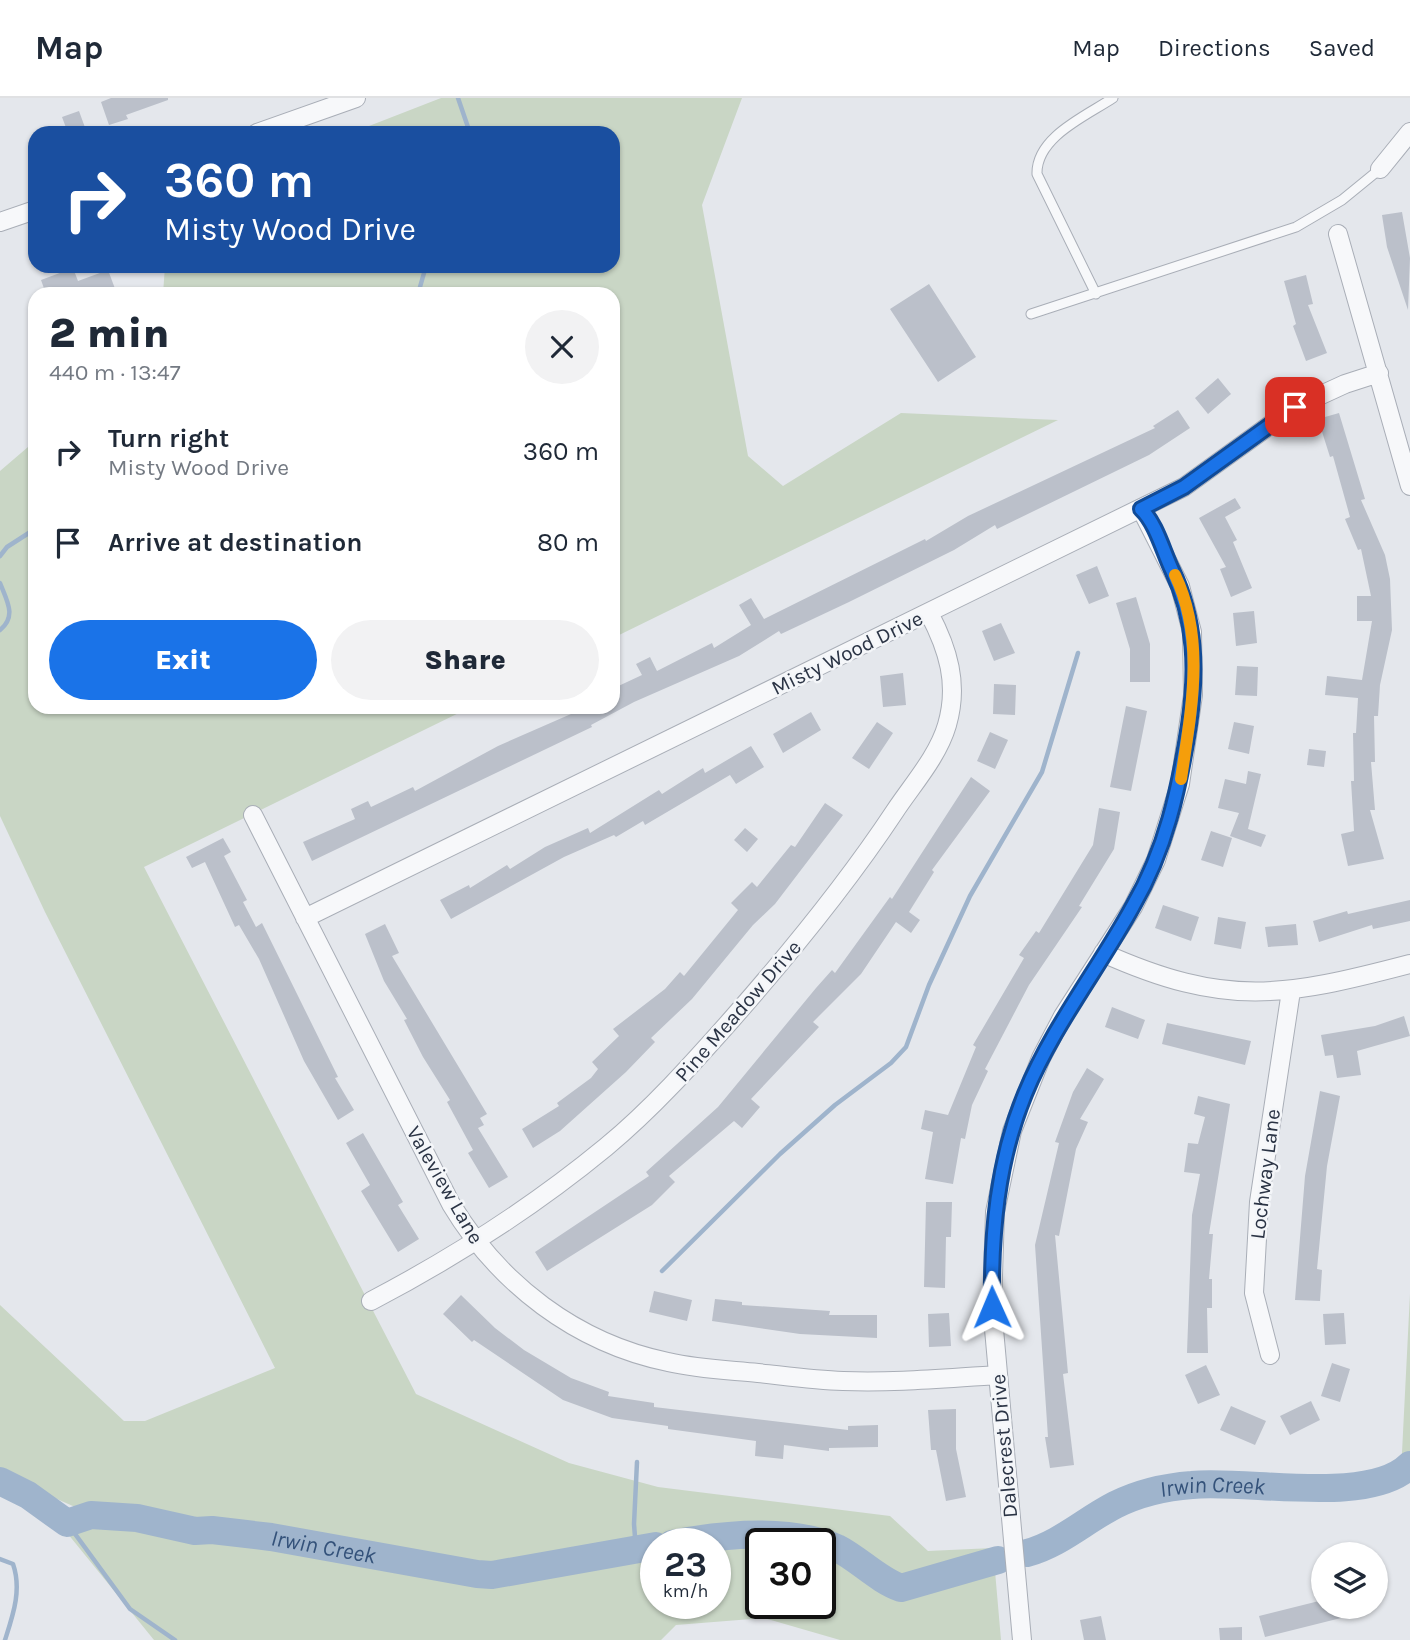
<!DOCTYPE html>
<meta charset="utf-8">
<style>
body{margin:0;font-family:Karla,sans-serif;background:#f2f2f3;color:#1f2937;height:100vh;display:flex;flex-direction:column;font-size:26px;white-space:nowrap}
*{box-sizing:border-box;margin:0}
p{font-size:23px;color:#747a83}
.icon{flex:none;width:38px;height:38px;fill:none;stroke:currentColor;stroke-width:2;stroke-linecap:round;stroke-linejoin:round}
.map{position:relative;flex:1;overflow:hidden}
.panel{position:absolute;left:28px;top:189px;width:592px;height:427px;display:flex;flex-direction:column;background:#fff;border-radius:21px;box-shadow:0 2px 5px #0004}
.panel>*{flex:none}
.guide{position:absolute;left:28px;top:28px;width:592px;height:147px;border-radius:21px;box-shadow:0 2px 5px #0004;background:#1a4fa0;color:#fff;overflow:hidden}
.controls{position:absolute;left:1311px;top:1444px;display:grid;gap:14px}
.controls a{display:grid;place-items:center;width:77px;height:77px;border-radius:50%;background:#fff;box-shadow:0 2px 5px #0004;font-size:35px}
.speed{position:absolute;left:640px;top:1430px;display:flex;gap:14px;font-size:35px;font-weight:700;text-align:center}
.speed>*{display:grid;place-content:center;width:91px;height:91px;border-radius:50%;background:#fff;box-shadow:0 2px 5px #0004;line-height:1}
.speed small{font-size:18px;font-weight:400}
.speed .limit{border:4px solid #111;border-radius:10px;background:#fff;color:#111}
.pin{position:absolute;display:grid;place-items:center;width:60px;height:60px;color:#fff;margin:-30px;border-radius:14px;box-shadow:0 4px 10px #0006}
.me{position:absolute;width:77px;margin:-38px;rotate:359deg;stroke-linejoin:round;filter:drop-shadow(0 0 5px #0008)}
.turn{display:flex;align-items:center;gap:24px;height:147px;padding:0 21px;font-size:32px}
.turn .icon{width:91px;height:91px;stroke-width:2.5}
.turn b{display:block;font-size:49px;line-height:60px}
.round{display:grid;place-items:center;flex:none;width:74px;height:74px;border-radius:37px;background:#f2f2f3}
.head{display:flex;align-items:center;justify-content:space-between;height:119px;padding:0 21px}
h1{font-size:42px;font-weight:800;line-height:52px}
.primary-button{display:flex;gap:14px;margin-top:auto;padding:14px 21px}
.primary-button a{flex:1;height:80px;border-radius:42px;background:#1a73e8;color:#fff;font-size:28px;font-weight:800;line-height:80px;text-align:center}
.primary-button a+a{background:#f2f2f3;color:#1f2937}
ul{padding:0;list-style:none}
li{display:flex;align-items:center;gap:21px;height:91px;padding:0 21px}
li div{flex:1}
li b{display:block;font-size:26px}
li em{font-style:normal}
header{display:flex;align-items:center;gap:42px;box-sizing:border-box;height:98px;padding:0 35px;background:#fff;border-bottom:2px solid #e0e1e3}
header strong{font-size:33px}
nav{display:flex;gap:38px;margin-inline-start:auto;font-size:24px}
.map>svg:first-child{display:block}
.green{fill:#c9d6c5;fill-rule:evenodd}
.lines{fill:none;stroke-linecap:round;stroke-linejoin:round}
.stream{stroke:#9fb4cc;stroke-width:4.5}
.river{stroke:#9fb4cc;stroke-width:28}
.building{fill:#bbc0ca}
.lane-casing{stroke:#a9aeb7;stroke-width:11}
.street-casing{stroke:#a9aeb7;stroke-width:20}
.lane{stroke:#f7f8fa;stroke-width:9}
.street{stroke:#f7f8fa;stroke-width:18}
.route-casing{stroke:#114b97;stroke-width:18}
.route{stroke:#1a73e8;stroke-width:12}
.slow{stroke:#f59e0b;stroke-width:12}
.labels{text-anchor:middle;stroke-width:5;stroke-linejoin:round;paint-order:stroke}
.street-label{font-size:21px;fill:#2b3445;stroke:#f4f6f9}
.water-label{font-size:23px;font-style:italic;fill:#34527a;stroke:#f4f6f9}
</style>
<header>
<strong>Map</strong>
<nav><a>Map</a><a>Directions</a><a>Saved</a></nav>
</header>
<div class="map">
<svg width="1410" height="1542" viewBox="0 0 1410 1542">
<rect width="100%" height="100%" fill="#e4e7ec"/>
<!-- green -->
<path class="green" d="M 441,0 L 742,0 L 702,107 L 748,358 L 783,388 L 901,315 L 1058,322 L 613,540 L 612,196 L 163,196 L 165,168 L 612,168 L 612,35 L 351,35 Z
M 35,343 L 35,609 L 471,609 L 144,769 L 416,1296 L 569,1365 L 658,1389 L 890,1418 L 928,1453 L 993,1450 L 1001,1542 L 840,1542 L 764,1520 L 676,1527 L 661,1542 L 154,1542 L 59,1425 L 82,1412 L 0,1376 L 0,1207 L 124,1323 L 145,1323 L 275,1270 L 45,814 L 0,718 L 0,373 ZM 656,1446 L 716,1446 L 716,1505 L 656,1505 ZM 761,1446 L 821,1446 L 821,1505 L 761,1505 Z
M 1410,1196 L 1410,1366 L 1401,1374 Z"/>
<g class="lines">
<!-- stream -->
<path class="stream" d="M 458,0 L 470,35
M 418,196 L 426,168
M 0,458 L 7,449 L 35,431
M 0,485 C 7,503 17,518 0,532
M 662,1173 L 780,1056 L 835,1007 L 891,965 L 906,949 L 929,887 L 970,798 L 1042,674 L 1078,555
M 67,1425 L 130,1511 L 175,1542
M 636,1452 L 634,1426 L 637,1364
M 0,1461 L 13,1466 C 22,1492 13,1517 5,1542"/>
<!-- river -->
<g class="river">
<path id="s1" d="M 0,1383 L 28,1397 L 67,1425 L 91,1417 L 137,1420 L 195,1433 L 212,1432 L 271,1439 L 477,1476 L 492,1477 L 656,1448"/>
<path d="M 672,1446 C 723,1436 788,1429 837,1450 C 859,1461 878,1482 901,1490 L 998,1462"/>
<path id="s2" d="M 1027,1455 C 1060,1446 1084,1423 1115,1407 C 1139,1395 1165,1389 1192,1387 C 1246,1381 1369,1408 1410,1367"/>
</g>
</g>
<!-- building -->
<path class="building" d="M 111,0 L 168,0 L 168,2 L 126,17 L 128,21 L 109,27 L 101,4 Z
M 79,13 L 87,35 L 68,35 L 62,19 Z
M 1402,114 L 1410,160 L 1408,212 L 1387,149 L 1382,117 Z
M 73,170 L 78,183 L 108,172 L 117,196 L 46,196 L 41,182 Z
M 1306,177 L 1313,206 L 1308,207 L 1327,255 L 1306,263 L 1293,228 L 1296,226 L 1284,183 Z
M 929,186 L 976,259 L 938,284 L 890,211 Z
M 1218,280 L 1231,296 L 1208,316 L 1195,300 Z
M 1178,312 L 1190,330 L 1149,357 L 997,431 L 995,427 L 954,452 L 849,504 L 781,536 L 779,533 L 739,558 L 634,604 L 591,627 L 592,629 L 312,763 L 303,744 L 355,721 L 351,711 L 368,703 L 371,709 L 413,689 L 415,693 L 498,648 L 587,609 L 612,609 L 612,591 L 642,577 L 636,566 L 650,559 L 657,573 L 712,545 L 714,550 L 751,527 L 739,507 L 751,500 L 764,521 L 925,441 L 926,443 L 968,418 L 1155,330 L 1153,328 Z
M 1339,315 L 1365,401 L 1361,402 L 1385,457 L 1390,481 L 1392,532 L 1380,587 L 1378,618 L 1374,618 L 1375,664 L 1371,664 L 1375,712 L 1370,712 L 1384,761 L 1348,768 L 1341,736 L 1354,733 L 1351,683 L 1354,683 L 1353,635 L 1356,635 L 1358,600 L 1325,597 L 1327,578 L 1362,582 L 1372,523 L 1357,523 L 1357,498 L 1371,498 L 1361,451 L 1358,452 L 1345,421 L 1350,419 L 1333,358 L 1330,359 L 1318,321 Z
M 1235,400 L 1241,410 L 1225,419 L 1237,442 L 1233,444 L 1252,490 L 1231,499 L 1220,471 L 1226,469 L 1199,420 Z
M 1097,468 L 1109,498 L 1089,506 L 1076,477 Z
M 1136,499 L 1150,546 L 1150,584 L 1130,584 L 1130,551 L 1116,505 Z
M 1254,513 L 1257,545 L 1236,548 L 1233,515 Z
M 1001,525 L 1015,555 L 994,563 L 982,533 Z
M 1237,568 L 1258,569 L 1257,598 L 1235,597 Z
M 903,575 L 906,607 L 883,609 L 880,578 Z
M 994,586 L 1016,587 L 1015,617 L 993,616 Z
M 1126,608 L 1147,613 L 1131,693 L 1110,689 Z
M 811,614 L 821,632 L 783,655 L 773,636 Z
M 877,624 L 893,635 L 869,671 L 852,660 Z
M 1234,624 L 1254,628 L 1249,656 L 1228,651 Z
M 990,634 L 1008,642 L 995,671 L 977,663 Z
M 751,648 L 764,669 L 736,686 L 730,677 L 645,727 L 643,723 L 616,739 L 614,737 L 564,759 L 451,821 L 440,802 L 469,787 L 470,790 L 507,767 L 510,771 L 545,749 L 588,730 L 590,735 L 659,692 L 662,696 L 703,670 L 705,675 Z
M 1309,651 L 1326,653 L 1324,669 L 1307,667 Z
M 1248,673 L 1261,676 L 1248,731 L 1266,737 L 1261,749 L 1230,738 L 1239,715 L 1218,710 L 1225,681 L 1246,686 Z
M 971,679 L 990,693 L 932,772 L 934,774 L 909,814 L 920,822 L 911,835 L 896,824 L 861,876 L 813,924 L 819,929 L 751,1001 L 760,1009 L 742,1030 L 734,1023 L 669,1078 L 675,1084 L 652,1107 L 547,1173 L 535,1154 L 649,1078 L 646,1074 L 718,1009 L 816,890 L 832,872 L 835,875 L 890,799 L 892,801 Z
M 825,705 L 843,717 L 775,806 L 753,827 L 692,901 L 651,940 L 655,944 L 626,974 L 560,1033 L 533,1050 L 522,1031 L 559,1008 L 557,1005 L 591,980 L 598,971 L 592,964 L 619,938 L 613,931 L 665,891 L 680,874 L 684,878 L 738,812 L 731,805 L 752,784 L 757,789 L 791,747 L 795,749 Z
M 1099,710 L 1120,714 L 1114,751 L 1079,808 L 1082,809 L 1029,887 L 985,971 L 988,973 L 972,1007 L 965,1041 L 961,1040 L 953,1086 L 925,1081 L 933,1034 L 921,1031 L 925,1012 L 948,1017 L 976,949 L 973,947 L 1024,860 L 1019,857 L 1036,833 L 1039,835 L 1093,747 Z
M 745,730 L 758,741 L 747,754 L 734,742 Z
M 1211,733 L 1232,740 L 1223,769 L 1201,762 Z
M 223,740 L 231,754 L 224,758 L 247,802 L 243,804 L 256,829 L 262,825 L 338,979 L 335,980 L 354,1012 L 338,1022 L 304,963 L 259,861 L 239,827 L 235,829 L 205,764 L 192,770 L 186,759 Z
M 1410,802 L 1410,823 L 1373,831 L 1372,827 L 1319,844 L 1313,823 L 1347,813 L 1348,816 Z
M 1163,807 L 1199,819 L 1191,843 L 1155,830 Z
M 1218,819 L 1246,824 L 1241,851 L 1214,846 Z
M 385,826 L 399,855 L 392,858 L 487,1016 L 480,1020 L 484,1027 L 478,1030 L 508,1079 L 489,1090 L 468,1055 L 473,1052 L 447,1004 L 450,1002 L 423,959 L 404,922 L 407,921 L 384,883 L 365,836 Z
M 1296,826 L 1298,847 L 1268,849 L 1265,829 Z
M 1112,909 L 1145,922 L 1138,941 L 1105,929 Z
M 1404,918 L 1410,938 L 1357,953 L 1361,977 L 1337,980 L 1333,957 L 1325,958 L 1321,937 L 1375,928 Z
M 1167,925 L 1251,943 L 1245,967 L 1162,946 Z
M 1087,970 L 1104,981 L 1080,1021 L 1088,1024 L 1076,1051 L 1059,1138 L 1055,1137 L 1068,1275 L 1063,1276 L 1074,1367 L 1050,1370 L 1045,1339 L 1048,1339 L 1035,1147 L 1059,1045 L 1055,1044 L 1073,994 Z
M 1320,993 L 1340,998 L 1327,1068 L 1317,1171 L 1322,1172 L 1320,1203 L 1295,1202 L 1305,1078 Z
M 1198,998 L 1230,1006 L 1209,1136 L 1213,1136 L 1209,1181 L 1212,1181 L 1212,1210 L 1207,1210 L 1208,1255 L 1187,1255 L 1192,1117 L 1200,1076 L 1184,1074 L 1188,1045 L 1198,1046 L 1205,1019 L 1194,1016 Z
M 363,1035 L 403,1104 L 398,1107 L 419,1141 L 398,1154 L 361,1093 L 370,1087 L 346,1045 Z
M 926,1104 L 952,1104 L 951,1139 L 946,1139 L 945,1190 L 924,1189 Z
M 654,1193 L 692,1202 L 687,1223 L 649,1214 Z
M 461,1197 L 495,1230 L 524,1252 L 571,1280 L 609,1294 L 608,1298 L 654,1305 L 654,1309 L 848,1332 L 848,1328 L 878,1327 L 878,1349 L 829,1350 L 829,1353 L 784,1347 L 783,1361 L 755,1358 L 756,1343 L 668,1331 L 668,1328 L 612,1320 L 563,1302 L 474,1242 L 472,1244 L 443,1216 Z
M 715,1201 L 742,1204 L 742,1207 L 830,1213 L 829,1217 L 877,1217 L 877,1240 L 800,1236 L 712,1223 Z
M 949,1215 L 951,1248 L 929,1249 L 928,1216 Z
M 1344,1215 L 1346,1246 L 1325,1247 L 1323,1216 Z
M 1332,1265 L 1350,1271 L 1340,1304 L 1321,1298 Z
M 1206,1267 L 1220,1297 L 1198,1306 L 1185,1277 Z
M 1311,1303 L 1320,1322 L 1290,1337 L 1280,1318 Z
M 1231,1308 L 1266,1323 L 1255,1347 L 1220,1332 Z
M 956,1311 L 956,1351 L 966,1399 L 946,1403 L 936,1352 L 931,1352 L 928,1312 Z
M 1323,1502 L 1323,1508 L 1365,1508 L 1365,1514 L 1265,1539 L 1259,1518 Z
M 1101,1518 L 1106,1542 L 1084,1542 L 1080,1522 Z
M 1242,1529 L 1242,1542 L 1220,1542 L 1219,1530 Z"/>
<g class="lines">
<!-- lane casing -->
<g class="lane-casing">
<path id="lane" d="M 1096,196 L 1037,76 C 1036,39 1086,18 1113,0
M 1031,216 L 1296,129 L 1342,102 L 1380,71"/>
</g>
<!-- street casing -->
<g class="street-casing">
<path id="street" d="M 257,35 L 356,0
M 1380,71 L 1410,34
M 0,124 L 35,112
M 1338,136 L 1410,388
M 253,717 L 451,1106 C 499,1186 576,1245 668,1264 C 698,1271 728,1272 758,1275 C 786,1278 815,1282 843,1283 C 895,1285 946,1280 998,1277
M 305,820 L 1184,389 L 1295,309 L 1345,286 L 1379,275
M 1103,855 C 1226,910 1284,899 1410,866
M 371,1203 C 455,1159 532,1110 606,1049 C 652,1011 692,966 732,921 C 791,854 846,787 895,713 C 913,686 938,658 947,627 C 959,586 948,551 929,515
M 1270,1257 L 1254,1195 L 1259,1104 L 1291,893
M 1022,1542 L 992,1209 L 995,1114 L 1012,1033 L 1041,960 L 1063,918 L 1133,809 L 1156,762 L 1180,686 L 1193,597 L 1192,534 L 1180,488 L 1141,411"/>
</g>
<!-- lane -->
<use href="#lane" class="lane"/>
<!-- street -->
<use href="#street" class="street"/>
</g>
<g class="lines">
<!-- route casing -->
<g class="route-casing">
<path id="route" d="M 992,1209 C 991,1136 997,1064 1025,996 C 1053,928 1098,872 1133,808 C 1166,751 1179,691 1189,627 C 1197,573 1196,522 1172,472 C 1163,453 1156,425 1141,411 L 1184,389 L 1295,309"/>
</g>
<!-- route -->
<use href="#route" class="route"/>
<!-- slow -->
<path class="slow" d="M 1175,477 C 1206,542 1191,613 1181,681"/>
</g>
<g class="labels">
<!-- street labels -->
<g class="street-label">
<text transform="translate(847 555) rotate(-26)" y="7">Misty Wood Drive</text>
<text transform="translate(738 913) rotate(-49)" y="7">Pine Meadow Drive</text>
<text transform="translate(1265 1076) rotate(-83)" y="7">Lochway Lane</text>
<text transform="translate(445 1087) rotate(60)" y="7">Valeview Lane</text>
<text transform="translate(1004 1348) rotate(-95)" y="7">Dalecrest Drive</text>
</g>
<!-- water labels -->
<g class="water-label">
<text dy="8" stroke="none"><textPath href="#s2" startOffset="201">Irwin Creek</textPath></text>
<text dy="8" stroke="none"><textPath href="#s1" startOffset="340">Irwin Creek</textPath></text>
</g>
</g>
</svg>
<div class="controls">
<a><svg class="icon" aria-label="layers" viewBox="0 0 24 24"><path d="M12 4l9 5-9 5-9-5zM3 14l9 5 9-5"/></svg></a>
</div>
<div class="speed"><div>23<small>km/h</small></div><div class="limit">30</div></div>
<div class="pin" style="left:1295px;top:309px;background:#d93025"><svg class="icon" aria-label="arrive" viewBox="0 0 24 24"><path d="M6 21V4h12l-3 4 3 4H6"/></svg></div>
<svg class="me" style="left:992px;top:1209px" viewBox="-20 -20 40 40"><path d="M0-17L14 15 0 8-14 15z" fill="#1a73e8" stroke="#fff" stroke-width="4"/></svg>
<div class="guide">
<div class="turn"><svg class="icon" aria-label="right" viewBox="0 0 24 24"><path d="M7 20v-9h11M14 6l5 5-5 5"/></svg><div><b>360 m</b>Misty Wood Drive</div></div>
</div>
<section class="panel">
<div class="head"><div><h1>2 min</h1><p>440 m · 13:47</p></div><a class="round"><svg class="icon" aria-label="close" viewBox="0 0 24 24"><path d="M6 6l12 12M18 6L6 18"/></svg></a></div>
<ul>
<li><svg class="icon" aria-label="right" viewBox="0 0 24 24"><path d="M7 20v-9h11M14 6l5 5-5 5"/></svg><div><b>Turn right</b><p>Misty Wood Drive</p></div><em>360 m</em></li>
<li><svg class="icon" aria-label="arrive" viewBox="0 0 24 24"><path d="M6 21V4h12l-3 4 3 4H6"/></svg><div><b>Arrive at destination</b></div><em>80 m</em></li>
</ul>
<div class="primary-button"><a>Exit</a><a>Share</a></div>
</section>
</div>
